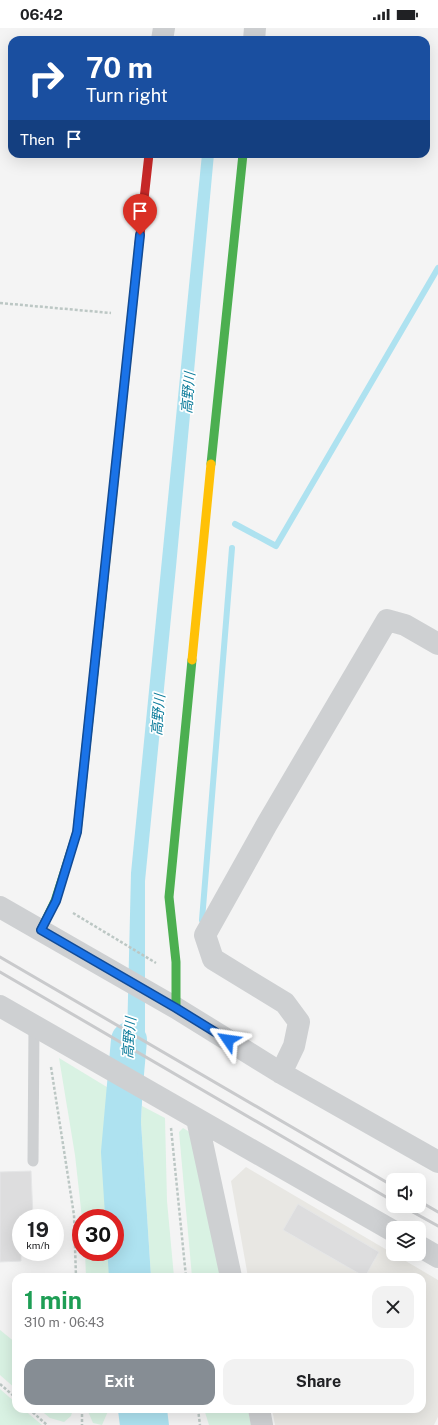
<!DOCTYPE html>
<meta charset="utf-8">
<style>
body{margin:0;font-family:"Public Sans","Noto Sans JP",sans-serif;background:#f2f2f2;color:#202124;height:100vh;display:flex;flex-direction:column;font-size:15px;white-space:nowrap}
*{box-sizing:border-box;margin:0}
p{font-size:13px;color:#757577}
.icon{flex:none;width:22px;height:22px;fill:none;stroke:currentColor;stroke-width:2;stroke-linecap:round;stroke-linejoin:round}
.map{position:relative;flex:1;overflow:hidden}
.panel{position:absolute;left:12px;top:1245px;width:414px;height:140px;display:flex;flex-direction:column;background:#fff;border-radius:12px;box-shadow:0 4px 16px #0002}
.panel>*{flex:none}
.top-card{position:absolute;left:8px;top:8px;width:422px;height:122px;border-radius:12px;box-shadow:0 4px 16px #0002;background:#1a4fa0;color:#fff;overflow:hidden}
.tools{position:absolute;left:386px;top:1145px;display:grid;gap:8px}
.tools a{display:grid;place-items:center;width:40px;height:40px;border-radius:8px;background:#fff;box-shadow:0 4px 16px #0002;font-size:20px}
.speed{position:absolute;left:12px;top:1181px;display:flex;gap:8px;font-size:20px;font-weight:700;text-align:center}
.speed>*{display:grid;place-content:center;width:52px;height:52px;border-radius:50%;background:#fff;box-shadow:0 4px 16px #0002;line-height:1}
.speed small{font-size:10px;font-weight:400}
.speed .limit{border:6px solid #d22;background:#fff;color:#111}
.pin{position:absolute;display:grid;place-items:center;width:34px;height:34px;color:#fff;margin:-41px -17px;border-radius:50% 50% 50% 0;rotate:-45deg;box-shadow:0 0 4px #0007}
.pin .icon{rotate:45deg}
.me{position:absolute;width:44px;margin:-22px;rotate:302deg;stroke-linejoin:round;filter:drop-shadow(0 0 3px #0008)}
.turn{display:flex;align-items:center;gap:14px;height:84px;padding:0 12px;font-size:18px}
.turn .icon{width:52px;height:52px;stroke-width:2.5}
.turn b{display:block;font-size:28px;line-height:34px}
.then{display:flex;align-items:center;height:38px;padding:0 12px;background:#0003;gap:8px;font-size:15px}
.round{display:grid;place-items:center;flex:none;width:42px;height:42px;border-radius:12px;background:#f2f2f2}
.summary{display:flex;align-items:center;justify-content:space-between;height:68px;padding:0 12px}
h1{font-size:24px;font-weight:700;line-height:30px;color:#1e9e55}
.action{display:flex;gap:8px;margin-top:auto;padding:8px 12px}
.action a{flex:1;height:46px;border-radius:12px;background:#868d94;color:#fff;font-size:16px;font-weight:700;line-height:46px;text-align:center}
.action a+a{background:#f2f2f2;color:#202124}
.status{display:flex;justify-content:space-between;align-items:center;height:28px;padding:0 20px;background:#fff;direction:ltr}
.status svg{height:11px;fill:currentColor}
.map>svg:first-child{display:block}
.commercial{fill:#e8e7e3}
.green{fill:#d9f2e3}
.water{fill:#aee2f0}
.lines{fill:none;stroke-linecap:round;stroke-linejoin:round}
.stream{stroke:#aee2f0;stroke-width:6}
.river{stroke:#aee2f0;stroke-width:36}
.building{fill:#ddddde;stroke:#e5e6e7}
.path{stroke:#bcc7c4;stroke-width:2.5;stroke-dasharray:3 2;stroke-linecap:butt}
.lane{stroke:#ced0d2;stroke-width:11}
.street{stroke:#ced0d2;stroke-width:22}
.fast{stroke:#4caf50;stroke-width:9}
.slow{stroke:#ffc107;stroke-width:9}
.jam{stroke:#c62828;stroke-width:9}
.rail{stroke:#c9cacc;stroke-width:3}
.route-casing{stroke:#114b97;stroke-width:10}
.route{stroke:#1a73e8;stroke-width:7}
.labels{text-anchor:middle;stroke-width:3.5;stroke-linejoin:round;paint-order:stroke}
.water-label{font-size:14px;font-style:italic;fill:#0c7c9b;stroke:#fff}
</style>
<div class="status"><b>06:42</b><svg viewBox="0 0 49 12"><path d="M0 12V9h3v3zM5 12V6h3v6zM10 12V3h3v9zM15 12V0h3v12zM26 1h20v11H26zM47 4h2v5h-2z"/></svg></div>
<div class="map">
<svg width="438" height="1397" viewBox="0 0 438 1397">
<rect width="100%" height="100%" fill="#f4f4f4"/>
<!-- commercial -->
<path class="commercial" d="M 246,1139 L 438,1252 L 438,1389 L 434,1397 L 275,1397 L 272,1381 L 422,1381 L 422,1249 L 248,1249 L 231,1153 Z"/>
<!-- green -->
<path class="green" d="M 59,1030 L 120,1067 L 115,1121 L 123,1249 L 86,1249 L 85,1224 L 115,1224 L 115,1190 L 82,1190 L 75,1127 Z
M 142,1078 L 165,1090 L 167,1173 L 174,1249 L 151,1249 L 141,1094 Z
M 183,1100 L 193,1106 L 221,1249 L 192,1249 L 179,1104 Z
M 0,1302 L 16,1315 L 16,1361 L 0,1347 Z
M 0,1361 L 16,1375 L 16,1381 L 23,1381 L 42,1397 L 0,1397 Z
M 39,1381 L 73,1381 L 71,1388 L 64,1394 L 50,1390 Z
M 87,1381 L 109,1381 L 102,1397 L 93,1395 Z
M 204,1381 L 248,1381 L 251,1397 L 209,1397 Z"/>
<!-- water -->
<path class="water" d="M 202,126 L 214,126 L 176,539 L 145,853 L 145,1013 L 141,1094 L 151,1249 L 133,1249 L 124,1135 L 131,845 Z
M 138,1381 L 167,1381 L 169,1397 L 138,1397 Z"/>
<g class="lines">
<!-- stream -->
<path class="stream" d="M 235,496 L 276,518 L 438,240
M 202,892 L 232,520"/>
<!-- river -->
<path class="river" d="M 127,1249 L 119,1124 L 129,1012
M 136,1381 L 138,1397"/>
</g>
<!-- building -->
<path class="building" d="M 31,1143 L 33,1190 L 21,1190 L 21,1233 L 0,1234 L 0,1144 Z
M 298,1176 L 379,1224 L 365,1249 L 283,1202 Z"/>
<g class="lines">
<!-- path -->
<path class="path" d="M 0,275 L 111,285
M 73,885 L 156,935
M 51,1039 L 74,1187 L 76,1249
M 171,1100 L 186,1249
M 0,1356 L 16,1370
M 29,1381 L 47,1397
M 82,1381 L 82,1397
M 198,1381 L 200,1397"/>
<!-- lane -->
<path class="lane" d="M 33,1133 L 34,998"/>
<!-- street -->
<path class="street" d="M 162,12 L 164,0
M 254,12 L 255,0
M 0,879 L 176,980 L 281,1045 L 438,1134
M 0,978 L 393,1203
M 281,1045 L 294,1018 L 299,994 L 285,975 L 213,931 L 205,907 L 267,796 L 387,592 L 405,597 L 438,616
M 197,1091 L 231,1249
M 419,1218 L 438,1229
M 259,1381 L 262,1397"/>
<!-- fast -->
<path class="fast" d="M 211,436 L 243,126
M 41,902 L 55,873 L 77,804 L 104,550
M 176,980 L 176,934 L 169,869 L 192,632"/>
<!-- slow -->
<path class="slow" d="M 104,550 L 139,216
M 192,632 L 211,436"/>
<!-- jam -->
<path class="jam" d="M 139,216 L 149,126"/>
<!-- rail -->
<path class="rail" d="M 0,929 L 393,1158
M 0,944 L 393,1173
M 419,1173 L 438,1184
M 402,1178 L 438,1198"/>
</g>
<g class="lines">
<!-- route casing -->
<g class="route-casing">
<path id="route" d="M 140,207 L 77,804 L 56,873 L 41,902 L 176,980 L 228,1012"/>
</g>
<!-- route -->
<use href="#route" class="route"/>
</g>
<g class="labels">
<!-- water labels -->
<g class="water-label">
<text transform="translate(188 365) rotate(-85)" y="5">高野川</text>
<text transform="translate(158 687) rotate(-85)" y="5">高野川</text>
<text transform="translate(129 1010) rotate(-85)" y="5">高野川</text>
</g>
</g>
</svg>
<div class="tools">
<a><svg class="icon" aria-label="sound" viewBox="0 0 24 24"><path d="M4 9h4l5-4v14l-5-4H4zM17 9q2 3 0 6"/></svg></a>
<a><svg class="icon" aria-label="layers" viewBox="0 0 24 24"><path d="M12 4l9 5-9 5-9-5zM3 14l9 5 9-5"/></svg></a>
</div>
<div class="speed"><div>19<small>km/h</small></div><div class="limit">30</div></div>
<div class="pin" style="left:140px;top:207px;background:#d93025"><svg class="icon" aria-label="arrive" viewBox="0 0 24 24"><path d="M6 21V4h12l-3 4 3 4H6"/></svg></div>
<svg class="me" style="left:228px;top:1012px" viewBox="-20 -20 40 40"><path d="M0-17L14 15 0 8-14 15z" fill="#1a73e8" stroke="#fff" stroke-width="4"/></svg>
<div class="top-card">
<div class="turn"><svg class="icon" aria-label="right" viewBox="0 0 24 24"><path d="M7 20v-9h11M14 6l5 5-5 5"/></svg><div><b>70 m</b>Turn right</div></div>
<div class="then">Then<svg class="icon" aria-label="arrive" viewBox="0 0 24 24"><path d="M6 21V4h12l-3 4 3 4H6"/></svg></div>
</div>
<section class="panel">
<div class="summary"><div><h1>1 min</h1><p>310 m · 06:43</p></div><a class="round"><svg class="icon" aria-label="close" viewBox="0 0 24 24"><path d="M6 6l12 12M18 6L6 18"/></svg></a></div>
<div class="action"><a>Exit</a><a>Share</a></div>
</section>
</div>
